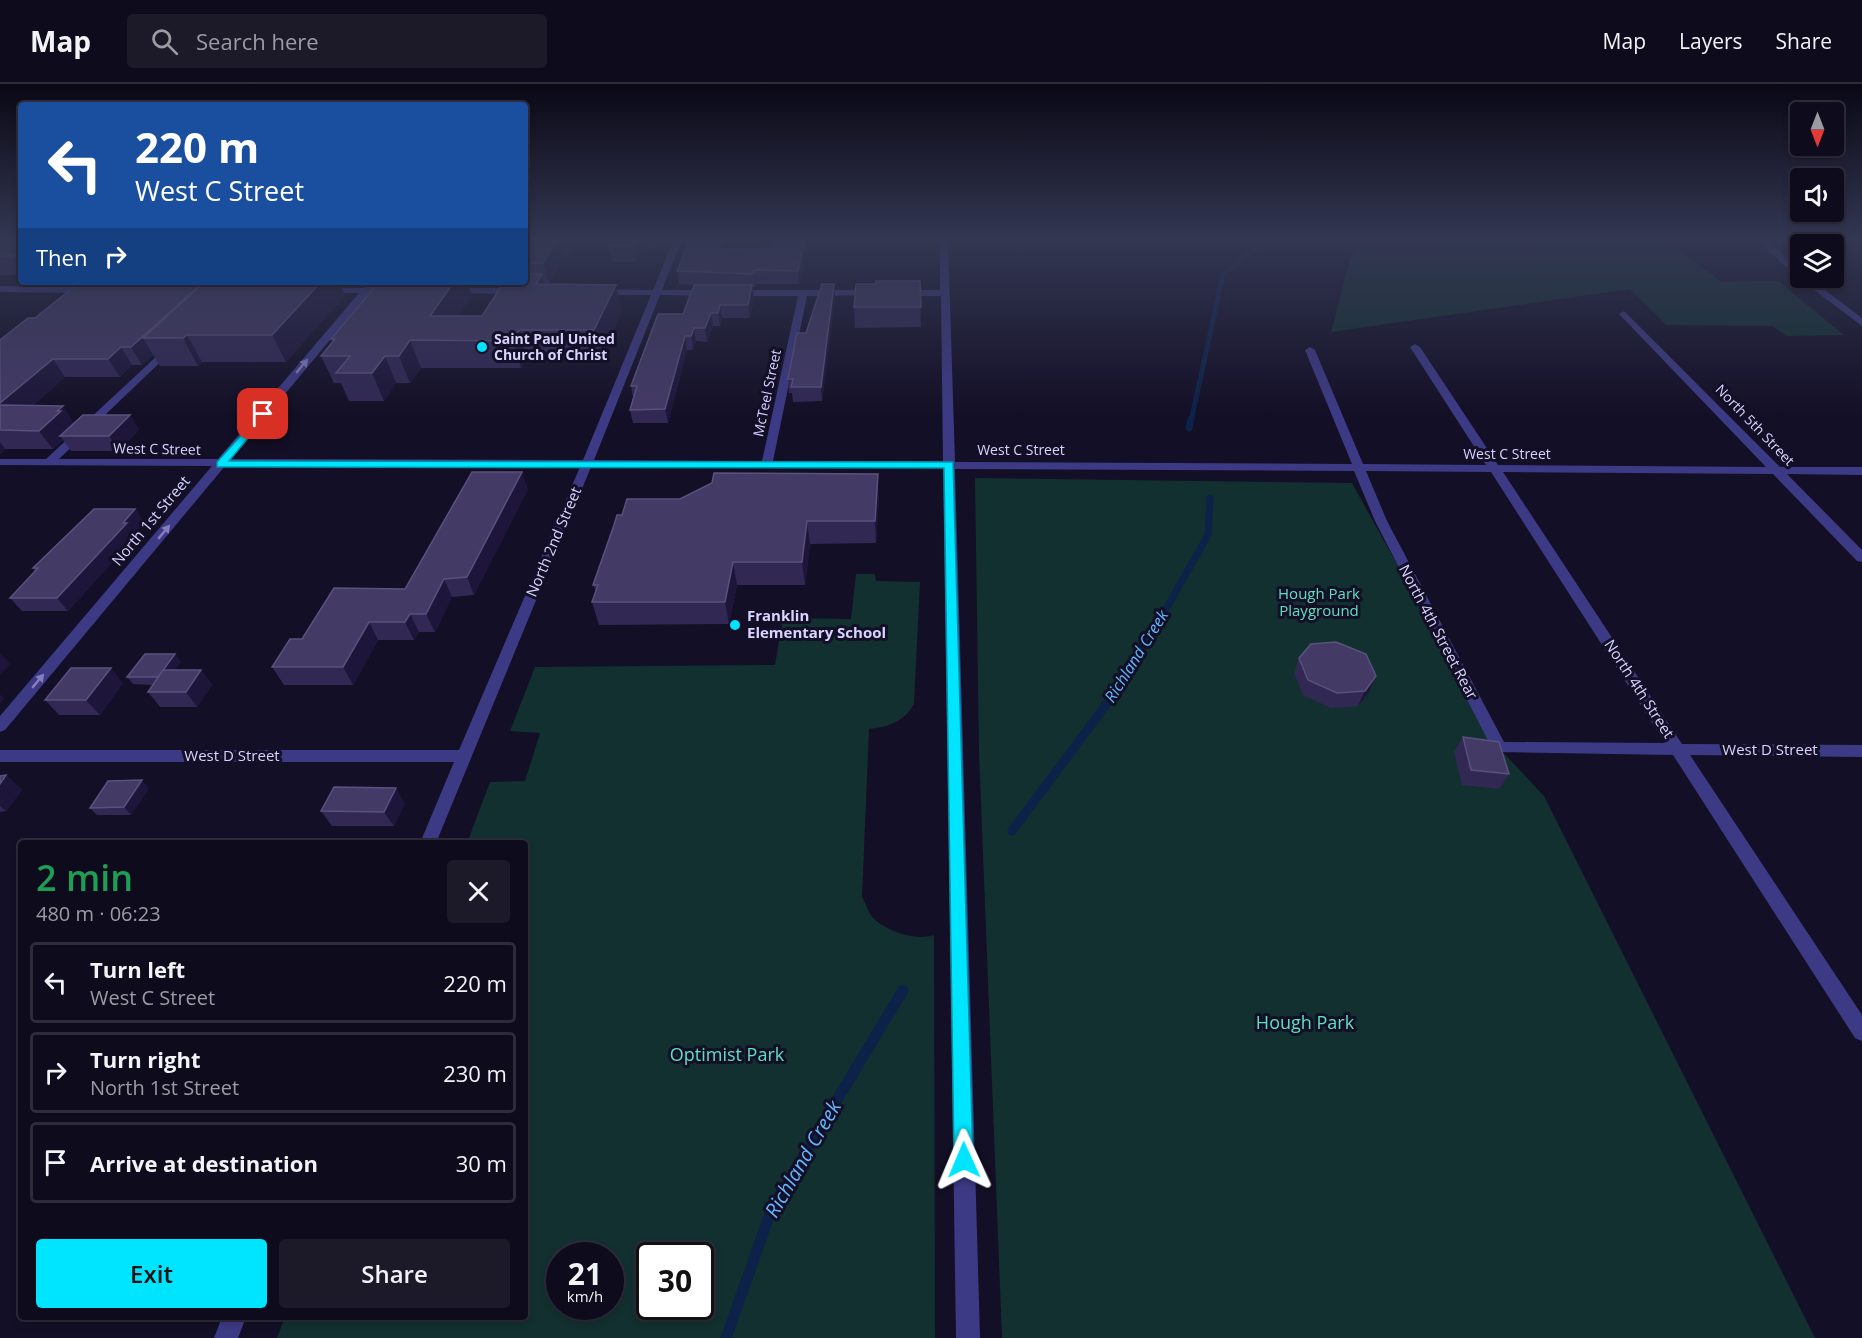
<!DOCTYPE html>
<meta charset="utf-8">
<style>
body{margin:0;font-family:"Open Sans",sans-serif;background:#1c1929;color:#f1f3f6;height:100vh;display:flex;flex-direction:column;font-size:22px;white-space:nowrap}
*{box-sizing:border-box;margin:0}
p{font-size:20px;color:#9b9ba3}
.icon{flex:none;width:33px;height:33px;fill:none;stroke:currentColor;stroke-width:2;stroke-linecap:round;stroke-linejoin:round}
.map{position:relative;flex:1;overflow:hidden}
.sheet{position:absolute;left:18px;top:756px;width:510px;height:480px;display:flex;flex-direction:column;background:#0e0b1c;border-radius:6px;box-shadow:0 3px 9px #0003,0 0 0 2px #2e2b3b}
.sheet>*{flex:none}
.banner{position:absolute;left:18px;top:18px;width:510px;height:183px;border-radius:6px;box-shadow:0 3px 9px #0003,0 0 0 2px #2e2b3b;background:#1a4fa0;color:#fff;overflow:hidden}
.needle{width:39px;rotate:180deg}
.controls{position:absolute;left:1790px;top:18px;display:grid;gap:12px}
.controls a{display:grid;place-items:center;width:54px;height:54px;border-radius:6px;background:#0e0b1c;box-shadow:0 3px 9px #0003,0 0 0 2px #2e2b3b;font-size:30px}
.speed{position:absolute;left:546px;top:1158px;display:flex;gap:12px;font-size:30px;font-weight:700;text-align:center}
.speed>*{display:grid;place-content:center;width:78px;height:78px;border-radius:50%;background:#0e0b1c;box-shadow:0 3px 9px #0003,0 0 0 2px #2e2b3b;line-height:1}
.speed small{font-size:15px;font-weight:400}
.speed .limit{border:3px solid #111;border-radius:9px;background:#fff;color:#111}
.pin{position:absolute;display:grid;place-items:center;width:51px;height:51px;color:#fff;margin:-26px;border-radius:12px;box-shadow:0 3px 9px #0006}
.me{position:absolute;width:66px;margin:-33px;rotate:359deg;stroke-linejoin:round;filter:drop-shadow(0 0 4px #0008)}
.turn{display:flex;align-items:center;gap:21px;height:126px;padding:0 18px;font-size:27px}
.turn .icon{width:78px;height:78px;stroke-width:2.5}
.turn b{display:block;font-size:42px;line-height:51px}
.then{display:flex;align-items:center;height:57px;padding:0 18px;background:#0003;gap:12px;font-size:22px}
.round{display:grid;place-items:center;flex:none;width:63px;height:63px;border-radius:6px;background:#1c1929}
.head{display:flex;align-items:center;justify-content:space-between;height:102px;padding:0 18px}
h1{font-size:36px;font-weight:600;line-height:45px;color:#1e9e55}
.button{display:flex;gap:12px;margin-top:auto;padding:12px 18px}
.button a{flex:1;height:69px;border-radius:6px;background:#00e5ff;color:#111;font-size:24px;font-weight:600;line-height:69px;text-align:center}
.button a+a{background:#1c1929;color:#f1f3f6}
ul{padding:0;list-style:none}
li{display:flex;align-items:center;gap:18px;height:81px;margin:0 12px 9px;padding:0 6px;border:3px solid #2e2b3b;border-radius:6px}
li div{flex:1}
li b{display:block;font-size:22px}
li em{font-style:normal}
header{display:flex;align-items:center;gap:36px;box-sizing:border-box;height:84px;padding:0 30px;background:#0e0b1c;border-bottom:2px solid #2e2b3b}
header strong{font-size:28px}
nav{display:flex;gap:33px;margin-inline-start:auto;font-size:21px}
.search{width:420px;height:54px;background:#1c1929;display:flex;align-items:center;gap:15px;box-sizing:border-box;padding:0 21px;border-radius:6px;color:#9b9ba3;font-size:22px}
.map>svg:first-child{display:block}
.green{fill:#12302f;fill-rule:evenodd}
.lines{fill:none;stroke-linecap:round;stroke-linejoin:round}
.stream-far3{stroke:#0c2248;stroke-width:5}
.stream-far2{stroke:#0c2248;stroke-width:7}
.stream-far1{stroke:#0c2248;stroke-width:9}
.stream{stroke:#0c2248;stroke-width:11}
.minor{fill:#3d3a85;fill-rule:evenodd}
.wall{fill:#312854;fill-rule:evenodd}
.shaded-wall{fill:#1d163a}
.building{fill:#433a66;stroke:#5a527e;stroke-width:1.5}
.oneway{fill:#837fbc}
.route{fill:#00e5ff;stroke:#0095a6;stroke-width:1.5}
.poi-dot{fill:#00e5ff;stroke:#130f26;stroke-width:2}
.labels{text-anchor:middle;stroke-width:6;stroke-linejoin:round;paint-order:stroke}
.far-poi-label{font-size:14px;font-weight:bold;fill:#d9d4ff;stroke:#130f26;text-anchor:start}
.far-street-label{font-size:14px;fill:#d9d4ff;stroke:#130f26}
.street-label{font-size:15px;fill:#d9d4ff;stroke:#130f26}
.park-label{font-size:15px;fill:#5fe0c0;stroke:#130f26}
.poi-label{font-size:15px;font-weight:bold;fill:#d9d4ff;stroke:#130f26;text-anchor:start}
.water-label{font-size:16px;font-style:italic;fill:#62b6ff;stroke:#130f26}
.near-park-label{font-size:18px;fill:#5fe0c0;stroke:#130f26}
.near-water-label{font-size:20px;font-style:italic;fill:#62b6ff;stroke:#130f26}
</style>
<header>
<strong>Map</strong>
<div class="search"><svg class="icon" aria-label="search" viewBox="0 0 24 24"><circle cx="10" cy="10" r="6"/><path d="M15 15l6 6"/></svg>Search here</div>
<nav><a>Map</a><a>Layers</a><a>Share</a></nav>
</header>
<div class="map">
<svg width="1862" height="1254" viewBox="0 0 1862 1254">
<rect width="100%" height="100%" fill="#130f26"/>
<!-- green -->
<path class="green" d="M 1490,155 L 1656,155 L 1669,159 L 1722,198 L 1778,197 L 1844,251 L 1786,252 L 1773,242 L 1666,241 L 1630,205 L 1331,248 L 1351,172 L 1363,162 Z
M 975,394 L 1352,399 L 1499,664 L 1544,712 L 1815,1254 L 1002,1254 L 979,668 Z
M 856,490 L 875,490 L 876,497 L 920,498 L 914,620 C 904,638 888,643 869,645 L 862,813 C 866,820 869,830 874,835 C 888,848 917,857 934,851 L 935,1254 L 277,1254 L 285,1233 L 525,1233 L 525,759 L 467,759 L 490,698 L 525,697 L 540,649 L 510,647 L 535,583 L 775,581 L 783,534 L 851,535 ZM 560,1172 L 610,1172 L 610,1222 L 560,1222 ZM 650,1172 L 700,1172 L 700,1222 L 650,1222 Z"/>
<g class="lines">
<!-- stream-far3 -->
<path class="stream-far3" d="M 1191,337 L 1223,191 L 1262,158 L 1272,155"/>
<!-- stream-far2 -->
<path class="stream-far2" d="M 1189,344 L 1191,335
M 1141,569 L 1208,451 L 1210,414"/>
<!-- stream-far1 -->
<path class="stream-far1" d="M 1012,747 L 1129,590 L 1142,568"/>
<!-- stream -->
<path class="stream" d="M 726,1254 L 772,1124 L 903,906"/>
<!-- minor -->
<path class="minor" d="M 674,155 L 682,155 L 662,206 L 711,206 L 716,209 L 711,212 L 660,211 L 594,376 L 762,377 L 798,212 L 735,212 L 730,209 L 735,206 L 876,206 L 879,207 L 879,211 L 807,212 L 773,377 L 943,377 L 941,212 L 900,212 L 895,209 L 900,206 L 940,206 L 940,155 L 948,155 L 955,378 L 1352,380 L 1305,266 L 1310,263 L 1315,266 L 1363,380 L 1486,381 L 1410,263 L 1415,260 L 1420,263 L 1498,381 L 1766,383 L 1621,232 L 1619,230 L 1624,227 L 1780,383 L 1862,383 L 1862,391 L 1787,390 L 1862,466 L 1862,478 L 1857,477 L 1773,390 L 1503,388 L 1682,660 L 1862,661 L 1862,673 L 1690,671 L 1862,931 L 1862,957 L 1855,954 L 1673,671 L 1494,668 L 1375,437 L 1354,387 L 955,385 L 980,1254 L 956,1254 L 943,384 L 591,383 L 436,759 L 420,759 L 454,678 L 0,678 L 0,666 L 459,666 L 580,383 L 225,382 L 5,646 L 0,648 L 0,632 L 212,382 L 0,381 L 0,375 L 46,375 L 171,259 L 176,262 L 175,264 L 59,375 L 218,375 L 359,209 L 324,209 L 319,206 L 321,204 L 363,204 L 369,200 L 373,204 L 393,204 L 398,207 L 393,210 L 369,209 L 231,375 L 583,376 L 651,211 L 597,211 L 592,208 L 597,205 L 653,206 ZM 1366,387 L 1491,388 L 1665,659 L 1504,658 L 1387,437 Z
M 1756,155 L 1766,155 L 1800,186 L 1800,194 L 1809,194 L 1862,234 L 1862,242 L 1797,193 Z
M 0,202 L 90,203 L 95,206 L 90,209 L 0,208 Z
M 450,204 L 519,204 L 524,207 L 519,210 L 447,209 L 447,205 Z
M 222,1233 L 246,1233 L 238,1254 L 214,1254 Z"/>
</g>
<!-- wall -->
<path class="wall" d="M 0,155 L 21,155 L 21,191 L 0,191 Z
M 525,155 L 580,155 L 570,173 L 564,173 L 549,199 L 544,199 L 544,200 L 622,227 L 601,273 L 527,273 L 521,284 L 421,284 L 410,299 L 396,299 L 384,317 L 349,317 L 341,299 L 334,299 L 321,272 L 333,258 L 331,255 L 379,198 L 525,198 ZM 503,200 L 482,232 L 458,232 L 472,212 L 468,201 Z
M 612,155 L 662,155 L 659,164 L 642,164 L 636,178 L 613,178 L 609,162 Z
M 805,156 L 807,169 L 799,200 L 756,200 L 755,203 L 752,203 L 754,213 L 750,234 L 722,234 L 720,242 L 713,242 L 707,258 L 696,257 L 693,266 L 687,266 L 668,339 L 633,339 L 630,326 L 633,313 L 631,302 L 683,230 L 694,201 L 679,200 L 677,187 L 721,157 L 722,165 L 772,164 Z
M 920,197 L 921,243 L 855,244 L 854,223 Z
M 203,198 L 204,200 L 205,198 L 356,198 L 353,202 L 341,202 L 345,211 L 286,278 L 202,278 L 198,282 L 160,282 L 153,271 L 142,281 L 132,281 L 120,293 L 65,293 L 32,322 L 74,339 L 130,331 L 139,346 L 119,367 L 71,367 L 63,356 L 53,365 L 5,365 L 0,370 L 0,256 L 35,234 Z
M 835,213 L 822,317 L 793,318 L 792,309 L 789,309 L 788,295 L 806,249 Z
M 528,405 L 474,511 L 452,513 L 435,548 L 419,548 L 414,556 L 378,556 L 353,601 L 284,601 L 272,583 L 302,555 L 405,505 Z
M 879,413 L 876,459 L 810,460 L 805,501 L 737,501 L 729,540 L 599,541 L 592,518 L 596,508 L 593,501 L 622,431 L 680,415 Z
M 135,425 L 144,438 L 134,450 L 136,452 L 68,527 L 22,527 L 10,514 L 35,488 L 33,484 Z
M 175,570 L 181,578 L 174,586 L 201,586 L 212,601 L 197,623 L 160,623 L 148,608 L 153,601 L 133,600 L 127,593 Z
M 1299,574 L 1369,608 L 1358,622 L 1331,624 L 1303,611 L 1294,589 Z
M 123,599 L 100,631 L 59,631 L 45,616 Z
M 1463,653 L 1509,690 L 1499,705 L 1462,701 L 1454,668 Z
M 6,691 L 22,706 L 6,727 L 0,728 L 0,692 Z
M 149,704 L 131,731 L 97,731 L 90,724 Z
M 405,719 L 394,742 L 332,742 L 321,727 Z"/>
<!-- shaded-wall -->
<path class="shaded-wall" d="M 557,155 L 559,155 L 564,173 L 549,199 L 543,179 Z
M 565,155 L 580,155 L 570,173 Z
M 635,155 L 640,155 L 642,164 L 636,178 L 633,162 Z
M 657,155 L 662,155 L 659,164 Z
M 805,156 L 807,169 L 799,200 L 798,187 Z
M 19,168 L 21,171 L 21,182 L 14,172 Z
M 754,186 L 756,200 L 755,203 L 754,190 Z
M 542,190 L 549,217 L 536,200 Z
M 203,198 L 212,215 L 143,254 L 153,271 L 142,281 L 131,263 Z
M 321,198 L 339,198 L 345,211 L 286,278 L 272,251 Z
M 454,198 L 467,198 L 472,212 L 442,256 L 430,232 Z
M 834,200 L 835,213 L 822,317 L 821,303 Z
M 616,201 L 622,227 L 601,273 L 594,246 Z
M 752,201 L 754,213 L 750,234 L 748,221 Z
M 720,221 L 722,234 L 720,242 L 718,229 Z
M 711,229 L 713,242 L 707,258 L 705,244 Z
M 694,244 L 696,257 L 693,266 L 691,252 Z
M 519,246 L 527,273 L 521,284 L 513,257 Z
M 187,251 L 202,278 L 198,282 L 183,254 Z
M 685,252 L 687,266 L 668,339 L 665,325 Z
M 410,256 L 421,284 L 410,299 L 399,272 Z
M 121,263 L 132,281 L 120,293 L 108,275 Z
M 385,272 L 396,299 L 384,317 L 372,289 Z
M 53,275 L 65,293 L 11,340 L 0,325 L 0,319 Z
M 63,322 L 76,341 L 60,352 L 63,356 L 53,365 L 39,347 Z
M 130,331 L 139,346 L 119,367 L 109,352 Z
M 0,358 L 5,365 L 0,370 Z
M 522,388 L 528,405 L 474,511 L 467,493 Z
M 878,390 L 879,413 L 876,459 L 875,437 Z
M 135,425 L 144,438 L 134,450 L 136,452 L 68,527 L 57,514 Z
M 807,437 L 810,460 L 805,501 L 802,478 Z
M 733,478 L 737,501 L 729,540 L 725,518 Z
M 444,495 L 452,513 L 435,548 L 426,530 Z
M 410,530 L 419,548 L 414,556 L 405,538 Z
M 369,538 L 378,556 L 353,601 L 343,583 Z
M 0,569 L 10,580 L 0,591 Z
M 175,570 L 181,578 L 164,601 L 158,593 Z
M 111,584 L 123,599 L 100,631 L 86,616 Z
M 201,586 L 212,601 L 197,623 L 186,608 Z
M 1376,592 L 1369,608 L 1358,622 L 1365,607 Z
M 0,610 L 4,615 L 0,620 Z
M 6,691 L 22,706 L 6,727 L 0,722 L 0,700 Z
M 142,696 L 149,704 L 131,731 L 124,723 Z
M 396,704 L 405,719 L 394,742 L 384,728 Z"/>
<!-- building -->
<path class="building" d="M 0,155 L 21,155 L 21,168 L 19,168 L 14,172 L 0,172 Z
M 525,155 L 557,155 L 543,179 L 525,179 Z
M 612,155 L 635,155 L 633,162 L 609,162 Z
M 774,155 L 805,156 L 798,187 L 754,186 L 754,190 L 677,187 L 689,158 L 721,157 L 719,165 L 772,164 Z
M 525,190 L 542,190 L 536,200 L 616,201 L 594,246 L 519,246 L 513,257 L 410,256 L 399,272 L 385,272 L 372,289 L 336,289 L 350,272 L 321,272 L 335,255 L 331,255 L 379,198 L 454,198 L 430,232 L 482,232 L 504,198 L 525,198 Z
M 876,197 L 920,197 L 921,223 L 854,223 L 856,200 L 876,200 Z
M 80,198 L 203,198 L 131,263 L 121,263 L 108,275 L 53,275 L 0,319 L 0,256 L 28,234 L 35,234 Z
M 205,198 L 321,198 L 272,251 L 187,251 L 183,254 L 143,254 Z
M 822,200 L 834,200 L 821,303 L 791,303 L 793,295 L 788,295 L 797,249 L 806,249 Z
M 694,201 L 752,201 L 748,221 L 720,221 L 718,229 L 711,229 L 705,244 L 694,244 L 691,252 L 685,252 L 665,325 L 630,326 L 637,302 L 631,302 L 658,230 L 683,230 Z
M 0,321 L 63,322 L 57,327 L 61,327 L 39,347 L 0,346 Z
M 83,331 L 130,331 L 109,352 L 60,352 Z
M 472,388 L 522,388 L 467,493 L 444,495 L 426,530 L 410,530 L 405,538 L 369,538 L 343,583 L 272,583 L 290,555 L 302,555 L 334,504 L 405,505 Z
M 714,389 L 878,390 L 875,437 L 807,437 L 802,478 L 733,478 L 725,518 L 592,518 L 598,501 L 593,501 L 614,441 L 617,431 L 622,431 L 627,415 L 680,415 L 712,399 Z
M 94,425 L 135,425 L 123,439 L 127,439 L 57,514 L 10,514 L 38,484 L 33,484 Z
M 1336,558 L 1366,570 L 1376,592 L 1365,607 L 1337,609 L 1308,596 L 1299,574 L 1311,560 Z
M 145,570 L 175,570 L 158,593 L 127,593 Z
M 71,584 L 111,584 L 86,616 L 45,616 Z
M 163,586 L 201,586 L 186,608 L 148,608 Z
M 1463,653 L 1499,658 L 1509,690 L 1471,686 Z
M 6,691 L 0,700 L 0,692 Z
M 142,696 L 124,723 L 90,724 L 108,697 Z
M 334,703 L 396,704 L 384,728 L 321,727 Z"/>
<!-- one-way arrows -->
<defs><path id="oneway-solid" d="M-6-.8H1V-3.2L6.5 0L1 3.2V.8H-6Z" transform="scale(1.5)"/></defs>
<g class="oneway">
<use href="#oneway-solid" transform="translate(302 282) rotate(-50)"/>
<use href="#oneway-solid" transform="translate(164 448) rotate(-50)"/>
<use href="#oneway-solid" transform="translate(38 597) rotate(-50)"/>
</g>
<!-- sky -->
<linearGradient id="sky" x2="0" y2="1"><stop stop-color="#0a0815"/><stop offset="0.47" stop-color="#333752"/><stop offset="1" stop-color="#333752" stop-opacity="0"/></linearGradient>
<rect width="1862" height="331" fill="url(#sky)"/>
<!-- route -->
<path class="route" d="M 263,327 L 268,330 L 229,377 L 953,378 L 973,1076 L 971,1083 L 964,1086 L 957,1083 L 954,1076 L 944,384 L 217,383 L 217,378 Z"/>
<!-- markers -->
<g class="poi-dot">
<circle cx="482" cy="263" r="6"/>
<circle cx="735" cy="541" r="6"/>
</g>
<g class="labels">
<!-- far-poi labels -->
<g class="far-poi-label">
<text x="494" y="260">Saint Paul United<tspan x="494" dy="16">Church of Christ</tspan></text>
</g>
<!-- far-street labels -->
<g class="far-street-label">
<text transform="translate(767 309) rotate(-78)" y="5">McTeel Street</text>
<text transform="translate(1755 341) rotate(46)" y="5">North 5th Street</text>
<text transform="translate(157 365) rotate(1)" y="5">West C Street</text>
<text x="1021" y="371">West C Street</text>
<text x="1507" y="375">West C Street</text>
</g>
<!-- street labels -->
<g class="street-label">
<text transform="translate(151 437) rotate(-50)" y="5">North 1st Street</text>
<text transform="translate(554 458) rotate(-67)" y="5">North 2nd Street</text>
<text transform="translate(1438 548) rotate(62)" y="5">North 4th Street Rear</text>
<text transform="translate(1639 605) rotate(57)" y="5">North 4th Street</text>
<text x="1770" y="671">West D Street</text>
<text x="232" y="677">West D Street</text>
</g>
<!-- park labels -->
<g class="park-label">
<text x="1319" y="515">Hough Park<tspan x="1319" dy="17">Playground</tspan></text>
</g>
<!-- poi labels -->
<g class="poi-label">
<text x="747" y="537">Franklin<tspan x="747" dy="17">Elementary School</tspan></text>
</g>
<!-- water labels -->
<g class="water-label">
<text transform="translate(1136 572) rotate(-58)" y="6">Richland Creek</text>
</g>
<!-- near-park labels -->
<g class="near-park-label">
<text x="1305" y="945">Hough Park</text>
<text x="727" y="977">Optimist Park</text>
</g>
<!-- near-water labels -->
<g class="near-water-label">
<text transform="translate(803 1075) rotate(-60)" y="7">Richland Creek</text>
</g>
</g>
</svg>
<div class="controls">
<a><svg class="needle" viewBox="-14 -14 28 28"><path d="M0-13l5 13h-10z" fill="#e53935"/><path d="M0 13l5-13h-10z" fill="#9b9ba3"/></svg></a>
<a><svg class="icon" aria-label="sound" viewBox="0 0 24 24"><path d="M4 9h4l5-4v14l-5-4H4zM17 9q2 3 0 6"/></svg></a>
<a><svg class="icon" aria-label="layers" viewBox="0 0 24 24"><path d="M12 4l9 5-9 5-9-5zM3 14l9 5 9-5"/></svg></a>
</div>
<div class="speed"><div>21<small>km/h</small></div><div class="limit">30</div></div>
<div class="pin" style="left:263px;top:330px;background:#d93025"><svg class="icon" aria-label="arrive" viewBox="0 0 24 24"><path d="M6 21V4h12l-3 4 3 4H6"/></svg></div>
<svg class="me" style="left:964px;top:1076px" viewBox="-20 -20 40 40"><path d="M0-17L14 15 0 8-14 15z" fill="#00e5ff" stroke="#fff" stroke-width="4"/></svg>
<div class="banner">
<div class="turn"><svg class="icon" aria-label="left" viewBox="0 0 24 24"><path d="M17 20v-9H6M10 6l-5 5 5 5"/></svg><div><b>220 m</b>West C Street</div></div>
<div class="then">Then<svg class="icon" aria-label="right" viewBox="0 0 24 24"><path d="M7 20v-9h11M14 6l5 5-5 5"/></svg></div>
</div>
<section class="sheet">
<div class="head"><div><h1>2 min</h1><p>480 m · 06:23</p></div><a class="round"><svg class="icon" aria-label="close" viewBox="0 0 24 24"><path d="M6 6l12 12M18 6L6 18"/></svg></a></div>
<ul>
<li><svg class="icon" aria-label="left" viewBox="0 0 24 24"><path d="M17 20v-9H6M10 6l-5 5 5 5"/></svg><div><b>Turn left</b><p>West C Street</p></div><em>220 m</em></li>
<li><svg class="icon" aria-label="right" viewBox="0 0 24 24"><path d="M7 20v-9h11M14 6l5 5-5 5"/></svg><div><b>Turn right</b><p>North 1st Street</p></div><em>230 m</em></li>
<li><svg class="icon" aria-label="arrive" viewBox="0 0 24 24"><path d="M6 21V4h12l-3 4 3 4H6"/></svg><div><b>Arrive at destination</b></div><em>30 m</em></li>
</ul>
<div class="button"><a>Exit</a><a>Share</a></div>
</section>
</div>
